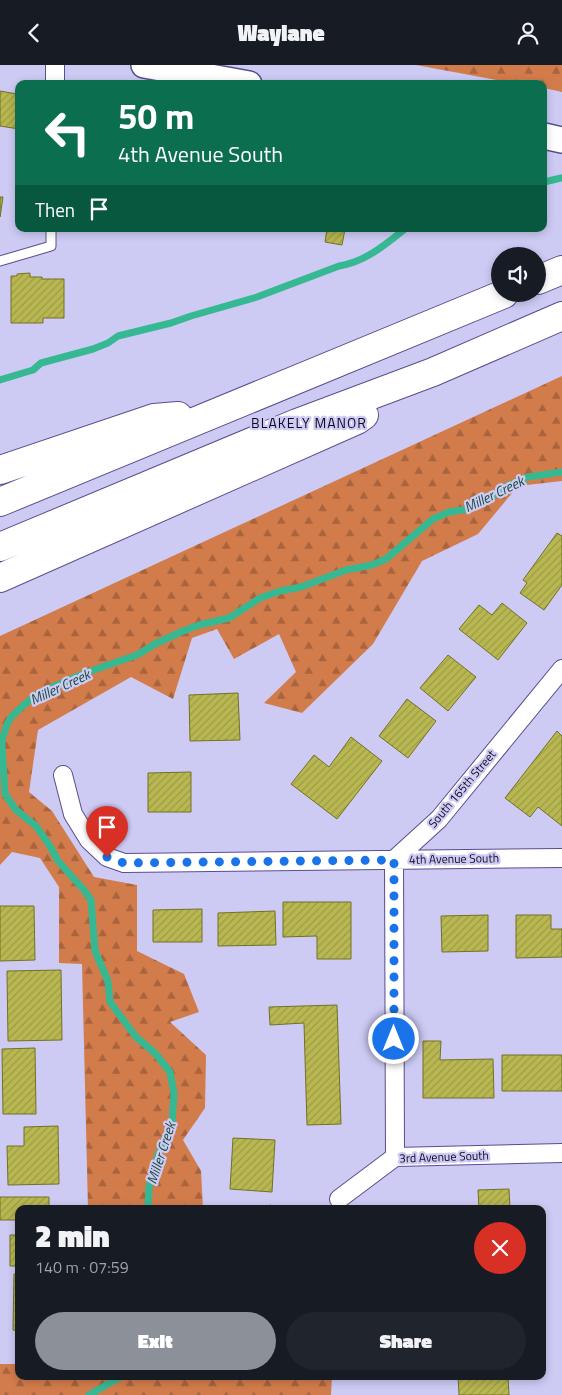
<!DOCTYPE html>
<meta charset="utf-8">
<style>
body{margin:0;font-family:"Titillium Web",sans-serif;background:#20242c;color:#f1f3f6;height:100vh;display:flex;flex-direction:column;font-size:19px;white-space:nowrap}
*{box-sizing:border-box;margin:0}
p{font-size:16px;color:#9ea1a6}
.icon{flex:none;width:28px;height:28px;fill:none;stroke:currentColor;stroke-width:2;stroke-linecap:round;stroke-linejoin:round}
.map{position:relative;flex:1;overflow:hidden}
.drawer{position:absolute;left:15px;top:1140px;width:531px;height:175px;display:flex;flex-direction:column;background:#171b24;border-radius:10px;box-shadow:0 2px 8px #0003}
.drawer>*{flex:none}
.hud{position:absolute;left:15px;top:15px;width:532px;height:152px;border-radius:10px;box-shadow:0 2px 8px #0003;background:#0b6e4f;color:#fff;overflow:hidden}
.fabs{position:absolute;left:491px;top:182px;display:grid;gap:10px}
.fabs a{display:grid;place-items:center;width:55px;height:55px;border-radius:50%;background:#171b24;box-shadow:0 2px 8px #0003;font-size:25px}
.pin{position:absolute;display:grid;place-items:center;width:42px;height:42px;color:#fff;margin:-51px -21px;border-radius:50% 50% 50% 0;rotate:-45deg;box-shadow:0 0 5px #0007}
.pin .icon{rotate:45deg}
.me{position:absolute;width:55px;margin:-28px;rotate:0deg;stroke-linejoin:round;filter:drop-shadow(0 0 4px #0008)}
.turn{display:flex;align-items:center;gap:18px;height:105px;padding:0 20px;font-size:22px}
.turn .icon{width:65px;height:65px;stroke-width:2.5}
.turn b{display:block;font-size:35px;line-height:42px}
.then{display:flex;align-items:center;height:48px;padding:0 20px;background:#0003;gap:10px;font-size:19px}
.round{display:grid;place-items:center;flex:none;width:52px;height:52px;border-radius:26px;background:#20242c}
.overview{display:flex;align-items:center;justify-content:space-between;height:85px;padding:0 20px}
h1{font-size:30px;font-weight:800;line-height:38px}
.button{display:flex;gap:10px;margin-top:auto;padding:10px 20px}
.button a{flex:1;height:58px;border-radius:30px;background:#8c9099;color:#fff;font-size:20px;font-weight:800;line-height:58px;text-align:center}
.button a+a{background:#20242c;color:#f1f3f6}
header{display:flex;justify-content:space-between;align-items:center;height:65px;padding:0 20px;background:#171b24;font-size:22px;font-weight:800}
.map>svg:first-child{display:block}
.forest{fill:url(#forest-firs)}
.lines{fill:none;stroke-linecap:round;stroke-linejoin:round}
.stream{stroke:#36b892;stroke-width:7}
.building{fill:url(#building-hatch);stroke:#727124}
.lane-casing{stroke:#584f8d;stroke-width:11}
.street-casing{stroke:#584f8d;stroke-width:20}
.secondary-casing{stroke:#584f8d;stroke-width:28}
.highway-casing{stroke:#584f8d;stroke-width:30}
.lane{stroke:#fff;stroke-width:9}
.street{stroke:#fff;stroke-width:18}
.secondary{stroke:#fff;stroke-width:25}
.highway{stroke:#fff;stroke-width:28}
.route{stroke:#1a73e8;stroke-width:9;stroke-dasharray:0 16.2}
.labels{text-anchor:middle;stroke-width:4.5;stroke-linejoin:round;paint-order:stroke}
.street-label{font-size:12px;fill:#0f0b23;stroke:#cdcaf4}
.neighbourhood-label{font-size:14px;letter-spacing:1px;fill:#0f0b23;stroke:#cdcaf4}
.water-label{font-size:14px;font-style:italic;fill:#174b3b;stroke:#cdcaf4}
</style>
<header><svg class="icon" aria-label="back" viewBox="0 0 24 24"><path d="M15 5l-7 7 7 7"/></svg>Waylane<svg class="icon" aria-label="person" viewBox="0 0 24 24"><circle cx="12" cy="8" r="4"/><path d="M4 21q1-7 8-7t8 7"/></svg></header>
<div class="map">
<svg width="562" height="1330" viewBox="0 0 562 1330">
<defs>
<pattern id="forest-firs" width="22" height="20" patternUnits="userSpaceOnUse" patternTransform="scale(1.25)"><rect width="22" height="20" fill="#d27c4b"/><path d="M5 1l3.5 6h-7zM16 11l3.5 6h-7z" fill="#a9643e"/></pattern>
<pattern id="building-hatch" width="6" height="6" patternUnits="userSpaceOnUse" patternTransform="scale(1.25)"><rect width="6" height="6" fill="#b8b751"/><path d="M-1 1l2-2M0 6l6-6M5 7l2-2" fill="none" stroke="#9d9c46"/></pattern>
</defs>
<rect width="100%" height="100%" fill="#cdcaf4"/>
<!-- forest -->
<path class="forest" d="M 416,0 L 562,0 L 562,27 L 544,23 L 544,19 L 518,19 Z
M 562,311 L 562,416 L 518,421 L 478,469 L 422,496 L 373,579 L 302,648 L 264,638 L 296,607 L 279,569 L 234,594 L 217,564 L 192,573 L 173,634 L 131,612 L 38,665 L 29,727 L 52,746 L 94,812 L 137,820 L 137,886 L 184,909 L 199,947 L 170,957 L 206,990 L 205,1043 L 183,1075 L 201,1106 L 203,1144 L 88,1144 L 82,899 L 59,898 L 59,822 L 40,793 L 12,787 L 0,800 L 0,571 Z
M 0,1299 L 19,1299 L 19,1311 L 332,1311 L 331,1330 L 0,1330 Z"/>
<g class="lines">
<!-- stream -->
<path class="stream" d="M 544,117 L 561,113
M 0,315 L 33,305 L 41,298 L 93,284 L 108,278 L 118,271 L 171,258 L 191,251 L 257,232 L 339,201 C 365,197 385,180 405,164
M 148,1144 L 149,1122 L 157,1093 L 163,1077 L 172,1059 L 174,1028 L 170,1007 L 155,988 L 136,972 L 110,937 L 108,916 L 95,886 L 91,835 L 84,825 L 58,796 L 50,781 L 36,761 L 16,745 L 5,729 L 2,682 L 2,675 L 7,659 L 12,651 L 25,639 L 39,628 L 85,608 L 137,590 L 155,579 L 183,566 L 199,560 L 229,553 L 260,533 L 280,526 L 301,522 L 346,505 L 372,500 L 386,494 L 433,454 L 449,447 L 468,444 L 485,436 L 507,421 L 528,412 L 562,407
M 89,1330 L 122,1311"/>
</g>
<!-- building -->
<path class="building" d="M 0,26 L 17,29 L 16,39 L 19,40 L 19,64 L 0,61 Z
M 0,132 L 3,132 L 0,152 Z
M 327,164 L 345,164 L 342,180 L 325,177 Z
M 30,208 L 30,212 L 42,212 L 42,214 L 64,214 L 64,253 L 43,253 L 43,258 L 11,258 L 11,211 L 17,211 L 17,209 Z
M 557,468 L 562,471 L 562,520 L 544,545 L 520,528 L 527,518 L 523,515 Z
M 502,538 L 527,558 L 498,595 L 459,564 L 479,540 L 492,550 Z
M 448,590 L 476,612 L 448,646 L 420,623 Z
M 238,628 L 240,675 L 190,676 L 189,630 Z
M 407,634 L 436,656 L 408,693 L 379,671 Z
M 557,666 L 562,671 L 562,761 L 538,742 L 530,752 L 505,733 Z
M 351,672 L 382,696 L 337,754 L 291,719 L 314,690 L 329,702 Z
M 191,707 L 191,747 L 148,747 L 148,708 Z
M 283,837 L 351,837 L 351,894 L 317,894 L 317,871 L 283,872 Z
M 0,841 L 34,841 L 35,895 L 0,896 Z
M 202,844 L 202,877 L 153,877 L 153,845 Z
M 275,846 L 276,880 L 218,881 L 218,848 Z
M 488,850 L 488,886 L 442,887 L 441,851 Z
M 516,850 L 551,850 L 551,864 L 562,864 L 562,892 L 516,893 Z
M 61,905 L 62,975 L 8,976 L 7,906 Z
M 337,940 L 341,1059 L 307,1060 L 304,958 L 270,960 L 269,942 Z
M 423,976 L 441,976 L 440,995 L 493,994 L 494,1033 L 423,1033 Z
M 35,983 L 36,1049 L 3,1049 L 2,984 Z
M 502,990 L 562,990 L 562,1026 L 502,1026 Z
M 58,1061 L 59,1119 L 8,1120 L 7,1081 L 24,1081 L 24,1062 Z
M 233,1073 L 275,1075 L 272,1127 L 230,1124 Z
M 509,1124 L 510,1144 L 479,1144 L 478,1125 Z
M 0,1132 L 49,1132 L 49,1144 L 19,1144 L 19,1201 L 10,1201 L 10,1170 L 18,1170 L 18,1155 L 0,1155 Z
M 271,1140 L 272,1144 L 254,1144 Z
M 14,1209 L 19,1210 L 19,1266 L 13,1265 Z
M 458,1311 L 508,1311 L 509,1330 L 459,1330 Z"/>
<g class="lines">
<!-- lane casing -->
<g class="lane-casing">
<path id="lane" d="M 0,196 L 51,181 L 51,164"/>
</g>
<!-- street casing -->
<g class="street-casing">
<path id="street" d="M 55,0 L 55,19
M 63,710 L 73,749 L 89,775 L 107,792 L 124,798 L 562,793
M 395,1092 L 394,795 L 439,754 L 562,604
M 339,1134 L 395,1092 L 562,1088"/>
</g>
<!-- secondary casing -->
<g class="secondary-casing">
<path id="secondary" d="M 144,0 L 249,19
M 544,71 L 562,75"/>
</g>
<!-- highway casing -->
<g class="highway-casing">
<path id="highway" d="M 538,215 L 562,205
M 0,405 L 154,353 L 178,351
M 0,437 L 504,229
M 0,482 L 297,358 L 433,307 L 562,251
M 0,513 L 357,355 L 364,350"/>
</g>
<!-- lane -->
<use href="#lane" class="lane"/>
<!-- street -->
<use href="#street" class="street"/>
<!-- secondary -->
<use href="#secondary" class="secondary"/>
<!-- highway -->
<use href="#highway" class="highway"/>
</g>
<g class="lines">
<!-- route -->
<path class="route" d="M 107,792 L 124,798 L 394,795 L 394,974"/>
</g>
<g class="labels">
<!-- street labels -->
<g class="street-label">
<text transform="translate(462 724) rotate(-50)" y="4">South 165th Street</text>
<text transform="translate(454 794) rotate(-1)" y="4">4th Avenue South</text>
<text transform="translate(444 1092) rotate(-2)" y="4">3rd Avenue South</text>
</g>
<!-- neighbourhood labels -->
<g class="neighbourhood-label">
<text x="309" y="363">BLAKELY MANOR</text>
</g>
<!-- water labels -->
<g class="water-label">
<text transform="translate(494 429) rotate(-26)" y="5">Miller Creek</text>
<text transform="translate(60 622) rotate(-25)" y="5">Miller Creek</text>
<text transform="translate(161 1088) rotate(-72)" y="5">Miller Creek</text>
</g>
</g>
</svg>
<div class="fabs">
<a><svg class="icon" aria-label="sound" viewBox="0 0 24 24"><path d="M4 9h4l5-4v14l-5-4H4zM17 9q2 3 0 6"/></svg></a>
</div>
<div class="pin" style="left:107px;top:792px;background:#d93025"><svg class="icon" aria-label="arrive" viewBox="0 0 24 24"><path d="M6 21V4h12l-3 4 3 4H6"/></svg></div>
<svg class="me" style="left:394px;top:974px" viewBox="-20 -20 40 40"><circle r="17" fill="#1a73e8" stroke="#fff" stroke-width="3"/><path d="M0-11L8 9 0 5-8 9z" fill="#fff"/></svg>
<div class="hud">
<div class="turn"><svg class="icon" aria-label="left" viewBox="0 0 24 24"><path d="M17 20v-9H6M10 6l-5 5 5 5"/></svg><div><b>50 m</b>4th Avenue South</div></div>
<div class="then">Then<svg class="icon" aria-label="arrive" viewBox="0 0 24 24"><path d="M6 21V4h12l-3 4 3 4H6"/></svg></div>
</div>
<section class="drawer">
<div class="overview"><div><h1>2 min</h1><p>140 m · 07:59</p></div><a class="round" style="background:#d93025;color:#fff"><svg class="icon" aria-label="close" viewBox="0 0 24 24"><path d="M6 6l12 12M18 6L6 18"/></svg></a></div>
<div class="button"><a>Exit</a><a>Share</a></div>
</section>
</div>
